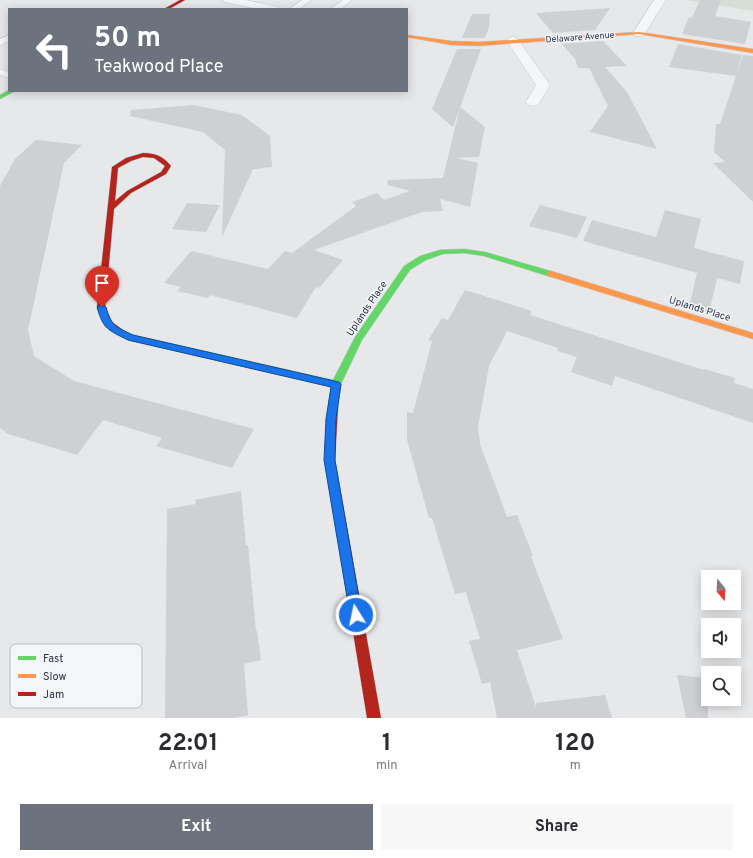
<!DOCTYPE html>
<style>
body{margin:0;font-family:Overpass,sans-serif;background:#f7f7f7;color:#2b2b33;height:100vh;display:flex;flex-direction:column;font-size:15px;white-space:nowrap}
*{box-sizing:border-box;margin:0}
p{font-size:13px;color:#7c7c81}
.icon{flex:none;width:22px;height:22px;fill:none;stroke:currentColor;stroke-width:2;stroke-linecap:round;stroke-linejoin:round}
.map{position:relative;height:718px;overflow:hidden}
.drawer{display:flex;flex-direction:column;background:#fff;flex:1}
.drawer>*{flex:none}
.hud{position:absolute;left:8px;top:8px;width:400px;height:84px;border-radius:0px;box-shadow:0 2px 10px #0003;background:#6c737f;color:#fff;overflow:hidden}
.needle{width:26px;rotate:162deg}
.buttons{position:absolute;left:701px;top:570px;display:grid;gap:8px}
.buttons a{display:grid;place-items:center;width:40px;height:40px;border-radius:0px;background:#fff;box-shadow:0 2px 10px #0003;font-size:20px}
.pin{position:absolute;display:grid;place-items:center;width:34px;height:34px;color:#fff;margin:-41px -17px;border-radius:50% 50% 50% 0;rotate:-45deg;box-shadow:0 0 4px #0007}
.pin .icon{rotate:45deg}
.me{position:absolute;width:44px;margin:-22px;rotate:350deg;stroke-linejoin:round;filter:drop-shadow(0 0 3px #0008)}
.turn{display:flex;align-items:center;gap:14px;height:84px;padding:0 20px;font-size:18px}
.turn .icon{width:52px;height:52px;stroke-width:2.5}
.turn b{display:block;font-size:28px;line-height:34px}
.eta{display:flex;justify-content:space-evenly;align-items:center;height:68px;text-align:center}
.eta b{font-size:24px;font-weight:700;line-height:28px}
.action{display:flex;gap:8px;margin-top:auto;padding:8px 20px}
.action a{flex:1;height:46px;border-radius:0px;background:#6c737f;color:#fff;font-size:16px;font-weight:700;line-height:46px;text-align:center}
.action a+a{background:#f7f7f7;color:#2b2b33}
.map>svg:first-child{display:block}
.green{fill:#d6ded6}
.building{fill:#ced0d3}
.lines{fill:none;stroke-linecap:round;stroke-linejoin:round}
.lane-casing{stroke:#c4c6c8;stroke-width:1}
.street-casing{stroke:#c4c6c8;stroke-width:1}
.fast-casing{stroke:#c4c6c8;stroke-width:1}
.slow-casing{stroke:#c4c6c8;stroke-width:1}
.jam-casing{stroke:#c4c6c8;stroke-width:1}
.lane{fill:#f5f6f7;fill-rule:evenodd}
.street{fill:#f5f6f7;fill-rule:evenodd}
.fast{fill:#63d668;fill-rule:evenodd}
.slow{fill:#ff974d;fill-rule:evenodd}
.jam{fill:#b3261e;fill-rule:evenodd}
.route{fill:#1a73e8;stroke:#114b97}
.labels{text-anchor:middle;stroke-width:3;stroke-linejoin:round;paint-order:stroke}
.far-street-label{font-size:9px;fill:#2b3445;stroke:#f4f6f9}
.street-label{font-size:10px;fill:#2b3445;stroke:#f4f6f9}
.key{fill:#f4f6f9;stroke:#b8bcc3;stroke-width:1}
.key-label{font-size:11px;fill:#2b3445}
</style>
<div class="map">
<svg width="753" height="718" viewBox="0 0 753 718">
<rect width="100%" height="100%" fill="#e6e8ea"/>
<!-- green -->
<path class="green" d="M 685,0 L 753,0 L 753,11 Z"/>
<!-- building -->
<path class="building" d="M 700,0 L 721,0 L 715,16 L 751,22 L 745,44 L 682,34 L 689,17 L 692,18 Z
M 610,8 L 595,30 L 553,33 L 536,13 Z
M 472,14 L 490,14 L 489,27 L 485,38 L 462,38 Z
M 603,41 L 627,66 L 605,67 L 627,92 L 657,149 L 590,132 L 608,106 L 589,68 L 578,68 L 575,59 L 562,44 Z
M 678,44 L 742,55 L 736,76 L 669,67 Z
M 457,49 L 481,49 L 453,127 L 432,109 Z
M 743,55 L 753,56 L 753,202 L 713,163 L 725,162 L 714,152 L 716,124 L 720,124 Z
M 194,105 L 242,115 L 270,136 L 272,167 L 253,169 L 222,237 L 225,150 L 203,132 L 130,116 L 131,110 Z
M 460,107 L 485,127 L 479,157 L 456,158 L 478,163 L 470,207 L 440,199 L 443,211 L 422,212 L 314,250 L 343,260 L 319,288 L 316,287 L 297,318 L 210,295 L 208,298 L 177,291 L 181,287 L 164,283 L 191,251 L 268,269 L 285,251 L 292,253 L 356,206 L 352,202 L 377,193 L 384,200 L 410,191 L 387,185 L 388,180 L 443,178 Z
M 36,140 L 82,145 L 64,163 L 28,330 L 34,356 L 74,381 L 254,429 L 232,468 L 156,446 L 162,438 L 103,420 L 77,455 L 8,434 L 0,428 L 0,186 L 15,159 Z
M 187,203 L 220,205 L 206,232 L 172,229 Z
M 540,205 L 587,217 L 577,238 L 529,226 Z
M 665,210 L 701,219 L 694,248 L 744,261 L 740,284 L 717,278 L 709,313 L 689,307 L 697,273 L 583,241 L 592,220 L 656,237 Z
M 465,290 L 532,311 L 530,315 L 704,370 L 704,369 L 735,378 L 734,383 L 753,389 L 753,423 L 615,376 L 612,386 L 571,372 L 577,357 L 557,351 L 558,348 L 507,331 L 489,366 L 478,427 L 480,444 L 507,517 L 517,515 L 533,556 L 531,557 L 563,639 L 517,650 L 536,707 L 536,703 L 605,695 L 612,718 L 497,718 L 490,682 L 482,684 L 469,641 L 480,639 L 466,592 L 455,594 L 432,518 L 429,518 L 407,440 L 407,412 L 413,413 L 432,341 L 428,340 L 442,318 L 448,320 Z
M 241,491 L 246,545 L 248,545 L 256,631 L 257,631 L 261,660 L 244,664 L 248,715 L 234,718 L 165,718 L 167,509 L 196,504 L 195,500 Z
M 677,675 L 708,678 L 708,718 L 686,718 Z"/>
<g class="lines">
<!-- lane casing -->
<g class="lane-casing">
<path id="lane" d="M 302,0 L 311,0 L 299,9 L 289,9 Z
M 343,0 L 352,0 L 340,9 L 330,9 Z
M 9,35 L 9,41 L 0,45 L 0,39 Z
M 0,69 L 9,72 L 9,78 L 0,75 Z"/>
</g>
<!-- street casing -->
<g class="street-casing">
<path id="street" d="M 223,0 L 246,0 L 278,7 L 280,9 L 257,9 L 225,2 Z
M 654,0 L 666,0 L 643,36 L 635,36 L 633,33 Z
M 513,37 L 517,38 L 550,85 L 538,105 L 533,106 L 528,105 L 526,102 L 536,85 L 507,41 L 509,38 Z"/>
</g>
<!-- fast casing -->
<g class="fast-casing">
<path id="fast" d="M 9,90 L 15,91 L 0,99 L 0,95 Z
M 464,249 L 485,252 L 554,272 L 555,274 L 551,277 L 484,256 L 464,253 L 443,254 L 426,260 L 410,270 L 362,340 L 341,384 L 338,407 L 336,410 L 330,410 L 328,407 L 331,386 L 131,341 L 120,336 L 119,334 L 123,331 L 133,335 L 333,380 L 355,337 L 404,266 L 420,256 L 440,250 Z"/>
</g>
<!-- slow casing -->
<g class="slow-casing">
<path id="slow" d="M 639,32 L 753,49 L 753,53 L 639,34 L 478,46 L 451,45 L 407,37 L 407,35 L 451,41 L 478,42 Z
M 551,271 L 753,333 L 753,339 L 548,276 L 547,274 L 548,272 Z"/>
</g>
<!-- jam casing -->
<g class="jam-casing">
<path id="jam" d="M 180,0 L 185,0 L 169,9 L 164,9 Z
M 143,153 C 155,153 163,156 171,166 L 166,174 L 131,193 L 114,209 L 105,307 L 112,322 L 126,332 L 127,334 L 126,336 L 123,337 L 105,326 L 97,307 L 112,167 L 126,158 ZM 143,157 L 154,158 L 165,166 L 161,172 L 127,191 L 115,201 L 118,168 L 131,161 Z
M 333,403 L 336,404 L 338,407 L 335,460 L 381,718 L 367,718 L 325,460 L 328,407 L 330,404 Z"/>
</g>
<!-- lane -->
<use href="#lane" class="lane"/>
<!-- street -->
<use href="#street" class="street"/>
<!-- fast -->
<use href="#fast" class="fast"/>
<!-- slow -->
<use href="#slow" class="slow"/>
<!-- jam -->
<use href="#jam" class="jam"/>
</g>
<!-- route -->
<path class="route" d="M 102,304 L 106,307 C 111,326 116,327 133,335 L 339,382 L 341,384 L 336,419 L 335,460 L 362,615 L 360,619 L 356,621 L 352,619 L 350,615 L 324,460 L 326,419 L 331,387 L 128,340 C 108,330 103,329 97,307 Z"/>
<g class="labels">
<!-- far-street labels -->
<g class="far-street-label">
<text transform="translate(580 37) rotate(-4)" y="3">Delaware Avenue</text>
</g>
<!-- street labels -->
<g class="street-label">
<text transform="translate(366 308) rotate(-56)" y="4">Uplands Place</text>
<text transform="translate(700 308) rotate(17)" y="4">Uplands Place</text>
</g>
</g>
<!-- legend -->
<rect x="10" y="644" width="132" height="64" rx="6" class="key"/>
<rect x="18" y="656" width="18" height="4" fill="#63d668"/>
<rect x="18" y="674" width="18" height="4" fill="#ff974d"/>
<rect x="18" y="692" width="18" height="4" fill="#b3261e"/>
<g class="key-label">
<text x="43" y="662">Fast</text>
<text x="43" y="680">Slow</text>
<text x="43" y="698">Jam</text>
</g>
</svg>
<div class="buttons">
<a><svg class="needle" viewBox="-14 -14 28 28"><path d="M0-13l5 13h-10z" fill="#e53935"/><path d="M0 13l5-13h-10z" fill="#7c7c81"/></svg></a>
<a><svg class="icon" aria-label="sound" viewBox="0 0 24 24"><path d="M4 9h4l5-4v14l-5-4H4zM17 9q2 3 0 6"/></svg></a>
<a><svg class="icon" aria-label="search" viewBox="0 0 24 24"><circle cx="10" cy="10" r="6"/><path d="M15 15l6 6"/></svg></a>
</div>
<div class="pin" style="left:102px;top:307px;background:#d93025"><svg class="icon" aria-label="arrive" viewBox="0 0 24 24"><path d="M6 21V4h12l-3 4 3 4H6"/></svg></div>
<svg class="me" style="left:356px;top:615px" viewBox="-20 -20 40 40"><circle r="17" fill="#1a73e8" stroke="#fff" stroke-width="3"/><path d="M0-11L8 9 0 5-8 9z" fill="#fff"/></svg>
<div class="hud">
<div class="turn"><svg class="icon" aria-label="left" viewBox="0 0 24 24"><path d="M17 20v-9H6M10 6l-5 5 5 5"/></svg><div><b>50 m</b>Teakwood Place</div></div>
</div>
</div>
<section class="drawer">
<div class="eta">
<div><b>22:01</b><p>Arrival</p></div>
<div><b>1</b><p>min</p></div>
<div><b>120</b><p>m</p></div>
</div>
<div class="action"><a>Exit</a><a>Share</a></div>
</section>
